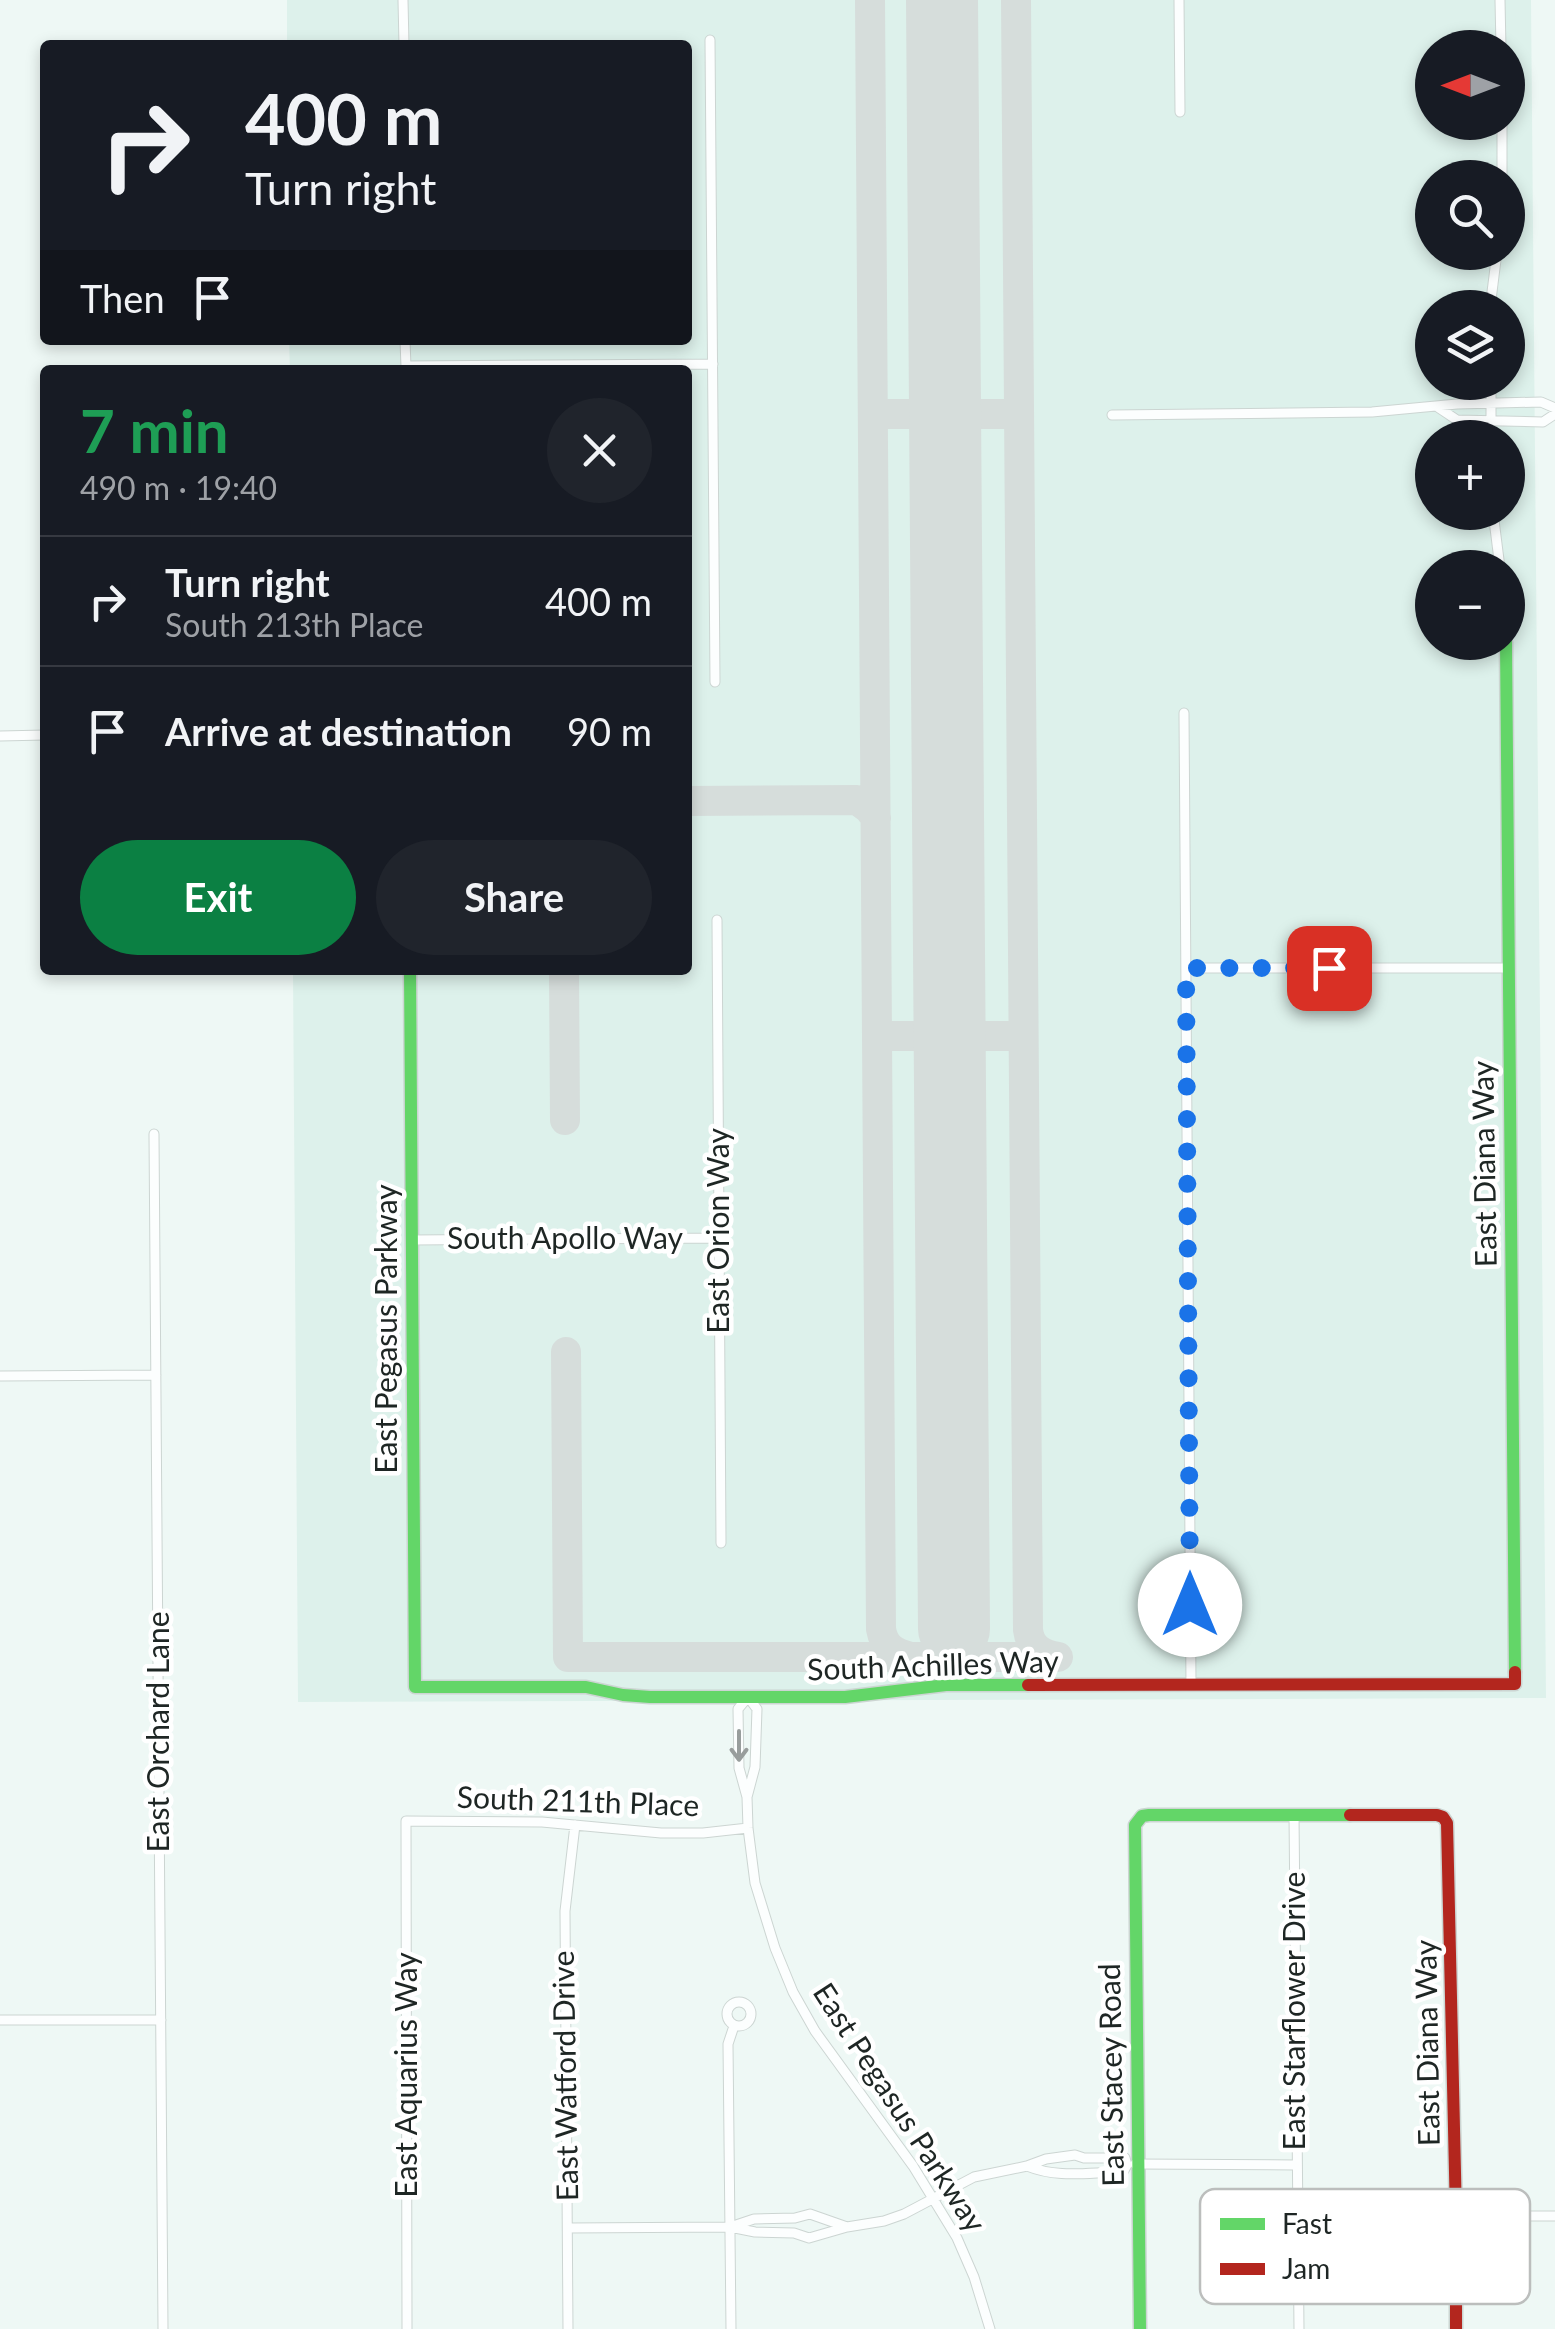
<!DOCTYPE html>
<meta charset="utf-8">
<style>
body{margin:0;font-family:Lato,sans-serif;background:#20242c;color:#f1f3f6;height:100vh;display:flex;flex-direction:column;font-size:38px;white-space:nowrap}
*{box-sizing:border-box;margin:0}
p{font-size:32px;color:#9ea1a6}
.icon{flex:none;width:55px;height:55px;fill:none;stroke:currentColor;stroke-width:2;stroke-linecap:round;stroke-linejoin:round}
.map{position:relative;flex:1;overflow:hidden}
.panel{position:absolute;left:40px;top:365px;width:652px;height:610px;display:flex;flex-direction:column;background:#171b24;border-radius:10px;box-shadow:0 5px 15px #0003}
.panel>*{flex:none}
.guide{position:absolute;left:40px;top:40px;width:652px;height:305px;border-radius:10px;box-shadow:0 5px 15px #0003;background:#171b24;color:#f1f3f6;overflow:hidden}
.needle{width:65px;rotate:270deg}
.tools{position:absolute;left:1415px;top:30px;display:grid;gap:20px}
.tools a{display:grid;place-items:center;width:110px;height:110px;border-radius:50%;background:#171b24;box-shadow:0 5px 15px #0003;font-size:50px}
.pin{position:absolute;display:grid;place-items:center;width:85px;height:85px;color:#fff;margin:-42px;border-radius:20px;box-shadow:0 5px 15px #0006}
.me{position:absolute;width:110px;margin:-55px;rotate:0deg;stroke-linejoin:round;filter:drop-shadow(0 0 8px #0008)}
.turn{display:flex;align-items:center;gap:35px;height:210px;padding:0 40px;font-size:45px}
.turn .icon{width:130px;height:130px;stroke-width:2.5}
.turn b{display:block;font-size:70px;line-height:85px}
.then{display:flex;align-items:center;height:95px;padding:0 40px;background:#0003;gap:20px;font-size:38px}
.round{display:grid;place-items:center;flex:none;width:105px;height:105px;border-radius:52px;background:#20242c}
.head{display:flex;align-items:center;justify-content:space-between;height:170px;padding:0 40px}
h1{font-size:60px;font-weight:700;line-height:75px;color:#1e9e55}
.action{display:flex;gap:20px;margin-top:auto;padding:20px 40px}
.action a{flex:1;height:115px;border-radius:60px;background:#0b8043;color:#fff;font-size:40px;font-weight:700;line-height:115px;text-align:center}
.action a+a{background:#20242c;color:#f1f3f6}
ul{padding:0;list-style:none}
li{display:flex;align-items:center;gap:30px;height:130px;padding:0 40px;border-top:2px solid #363941}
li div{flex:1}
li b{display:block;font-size:38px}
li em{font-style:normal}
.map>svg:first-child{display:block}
.built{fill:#ddf1eb;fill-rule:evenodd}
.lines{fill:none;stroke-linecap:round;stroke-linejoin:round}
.taxiway{stroke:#d6dddb;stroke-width:30}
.runway{stroke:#d6dddb;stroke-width:72}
.street-casing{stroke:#ccd5d2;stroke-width:11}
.fast-casing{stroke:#ccd5d2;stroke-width:15}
.jam-casing{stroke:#ccd5d2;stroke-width:15}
.street{stroke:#fcfefe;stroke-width:9}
.fast{stroke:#63d668;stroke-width:12}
.jam{stroke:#b3261e;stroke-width:12}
.oneway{stroke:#989d9c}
.route{stroke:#1a73e8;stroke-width:18;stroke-dasharray:0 32.4}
.labels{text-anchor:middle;stroke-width:9;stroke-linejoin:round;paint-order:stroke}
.street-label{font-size:30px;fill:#1e2624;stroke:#fff}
.key{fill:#fff;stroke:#bcbebd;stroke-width:2.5}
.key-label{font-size:28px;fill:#1e2624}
</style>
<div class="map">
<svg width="1555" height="2329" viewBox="0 0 1555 2329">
<rect width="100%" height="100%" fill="#eef8f5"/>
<!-- built -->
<path class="built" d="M 287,0 L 1531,0 L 1546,1698 L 298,1702 L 293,970 L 688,970 L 688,370 L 290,370 L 289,340 L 688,340 L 688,45 L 287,45 ZM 1432,48 L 1508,48 L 1508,122 L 1432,122 ZM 1432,178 L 1508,178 L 1508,252 L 1432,252 ZM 1432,308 L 1508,308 L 1508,382 L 1432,382 ZM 1432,438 L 1508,438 L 1508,512 L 1432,512 ZM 1432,568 L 1508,568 L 1508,642 L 1432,642 Z"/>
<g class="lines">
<!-- taxiway -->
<path class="taxiway" d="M 870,0 L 881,1629 C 884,1647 894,1653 911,1657
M 1016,0 L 1028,1630 C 1030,1647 1042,1655 1058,1657
M 873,414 L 1018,414
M 688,801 L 857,800 L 868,808 L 876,818
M 564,970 L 565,1120
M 877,1036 L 1022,1036
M 566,1352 L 568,1657 L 1055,1657"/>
<!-- runway -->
<path class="runway" d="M 942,0 L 954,1629"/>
<!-- street casing -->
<g class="street-casing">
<path id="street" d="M 403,0 L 404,45
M 1179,0 L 1180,112
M 1500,0 L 1501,48
M 710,40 L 715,682
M 1502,122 L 1502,178
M 1490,308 L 1497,252
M 405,340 L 406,367
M 406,366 L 713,364
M 1491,382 L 1491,438
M 1439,408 L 1457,420 L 1543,422 L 1555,414
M 1112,415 L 1372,412 L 1457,404 L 1541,402 L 1555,408
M 1493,512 L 1500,568
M 1184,713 L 1191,1685
M 0,736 L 45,735
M 717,920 L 721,1543
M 1186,968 L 1509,968
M 154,1134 L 163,2329
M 412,1240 L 719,1238
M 0,1376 L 156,1375
M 747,1797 L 755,1767 L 757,1709 L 748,1697 L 738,1709 L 739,1768 L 747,1797 L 748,1828 L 755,1883 L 775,1948 L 793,1992 L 815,2031 L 913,2166 L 957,2238 L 974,2277 L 990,2329
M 1294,1814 L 1299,2329
M727 2014a12 12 0 1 1 24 0a12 12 0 1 1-24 0Z
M 0,2020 L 161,2020
M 1075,2155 L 1084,2158 L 1125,2158 L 1127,2165 L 1123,2172 C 1089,2172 1059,2179 1027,2166 L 1046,2159 Z
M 1135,2164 L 1296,2165
M 1456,2216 L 1555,2216
M 733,2226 L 754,2219 L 795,2218 L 810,2214 L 847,2227
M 568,2228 L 730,2227 L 755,2232 L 794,2233 L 809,2238 L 847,2227 L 884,2221 L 904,2214 L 974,2177 L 1027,2166
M 407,2329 L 406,1821 L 542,1822 L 661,1833 L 703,1833 L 748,1828
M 568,2329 L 565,1911 L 575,1825
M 731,2329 L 728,2044 L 734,2026"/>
</g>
<!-- fast casing -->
<g class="fast-casing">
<path id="fast" d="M 1506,642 L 1515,1672
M 410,970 L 415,1687 L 586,1687 L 623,1695 L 650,1697 L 845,1697 L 946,1685 L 1028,1685
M 1140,2329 L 1135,1825 L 1142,1816 L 1149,1815 L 1350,1815"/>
</g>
<!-- jam casing -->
<g class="jam-casing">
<path id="jam" d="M 1028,1685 L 1515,1684 L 1515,1672
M 1350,1815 L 1437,1815 L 1443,1817 L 1447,1823 L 1456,2216 L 1456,2329"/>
</g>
<!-- street -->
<use href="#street" class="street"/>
<!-- fast -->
<use href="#fast" class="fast"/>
<!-- jam -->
<use href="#jam" class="jam"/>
</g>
<!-- one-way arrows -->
<defs><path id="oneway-shaft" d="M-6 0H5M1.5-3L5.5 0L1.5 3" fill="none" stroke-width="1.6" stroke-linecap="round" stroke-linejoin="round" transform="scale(2.5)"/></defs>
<use class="oneway" href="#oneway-shaft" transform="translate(739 1746) rotate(90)"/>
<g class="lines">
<!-- route -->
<path class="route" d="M 1190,1605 L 1186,968 L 1329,968"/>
</g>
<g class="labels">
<!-- street labels -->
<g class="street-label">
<text transform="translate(1485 1164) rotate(-91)" y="10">East Diana Way</text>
<text transform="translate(719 1231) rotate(-90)" y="10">East Orion Way</text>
<text x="565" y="1249">South Apollo Way</text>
<text transform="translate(387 1329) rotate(-90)" y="10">East Pegasus Parkway</text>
<text transform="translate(933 1666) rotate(-2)" y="10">South Achilles Way</text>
<text transform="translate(159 1732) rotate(-90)" y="10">East Orchard Lane</text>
<text transform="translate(578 1802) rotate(2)" y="10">South 211th Place</text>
<text transform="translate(1295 2011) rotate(-90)" y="10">East Starflower Drive</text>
<text transform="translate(1428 2043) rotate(-91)" y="10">East Diana Way</text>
<text transform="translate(407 2075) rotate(-90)" y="10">East Aquarius Way</text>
<text transform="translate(1112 2075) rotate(-91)" y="10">East Stacey Road</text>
<text transform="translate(566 2076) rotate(-91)" y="10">East Watford Drive</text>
<text transform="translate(899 2108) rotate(57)" y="10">East Pegasus Parkway</text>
</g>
</g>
<!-- legend -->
<rect x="1200" y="2189" width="330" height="115" rx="15" class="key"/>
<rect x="1220" y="2218" width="45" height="12" fill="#63d668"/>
<rect x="1220" y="2263" width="45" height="12" fill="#b3261e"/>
<g class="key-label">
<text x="1282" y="2234">Fast</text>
<text x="1282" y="2279">Jam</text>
</g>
</svg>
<div class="tools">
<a><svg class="needle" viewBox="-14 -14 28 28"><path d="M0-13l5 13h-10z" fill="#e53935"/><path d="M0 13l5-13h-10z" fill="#9ea1a6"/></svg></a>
<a><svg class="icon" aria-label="search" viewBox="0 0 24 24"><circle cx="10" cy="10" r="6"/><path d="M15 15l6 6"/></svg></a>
<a><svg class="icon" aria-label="layers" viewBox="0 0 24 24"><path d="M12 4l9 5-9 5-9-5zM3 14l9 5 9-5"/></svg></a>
<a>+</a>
<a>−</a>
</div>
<div class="pin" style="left:1329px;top:968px;background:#d93025"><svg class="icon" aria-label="arrive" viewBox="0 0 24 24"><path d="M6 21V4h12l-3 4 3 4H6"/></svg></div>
<svg class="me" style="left:1190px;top:1605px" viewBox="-20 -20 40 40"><circle r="19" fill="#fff"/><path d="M0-13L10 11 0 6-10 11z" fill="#1a73e8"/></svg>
<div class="guide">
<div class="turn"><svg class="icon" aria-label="right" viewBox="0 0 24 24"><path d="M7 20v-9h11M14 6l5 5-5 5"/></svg><div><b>400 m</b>Turn right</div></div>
<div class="then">Then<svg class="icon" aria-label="arrive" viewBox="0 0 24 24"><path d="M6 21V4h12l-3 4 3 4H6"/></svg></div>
</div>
<section class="panel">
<div class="head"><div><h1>7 min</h1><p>490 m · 19:40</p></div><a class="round"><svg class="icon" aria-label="close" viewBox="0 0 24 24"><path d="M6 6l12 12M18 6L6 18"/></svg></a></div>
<ul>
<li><svg class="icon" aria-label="right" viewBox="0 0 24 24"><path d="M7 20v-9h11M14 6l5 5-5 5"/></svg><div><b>Turn right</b><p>South 213th Place</p></div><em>400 m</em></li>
<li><svg class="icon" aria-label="arrive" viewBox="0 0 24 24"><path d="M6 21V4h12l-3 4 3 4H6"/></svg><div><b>Arrive at destination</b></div><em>90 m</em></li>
</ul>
<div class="action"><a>Exit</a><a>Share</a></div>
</section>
</div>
